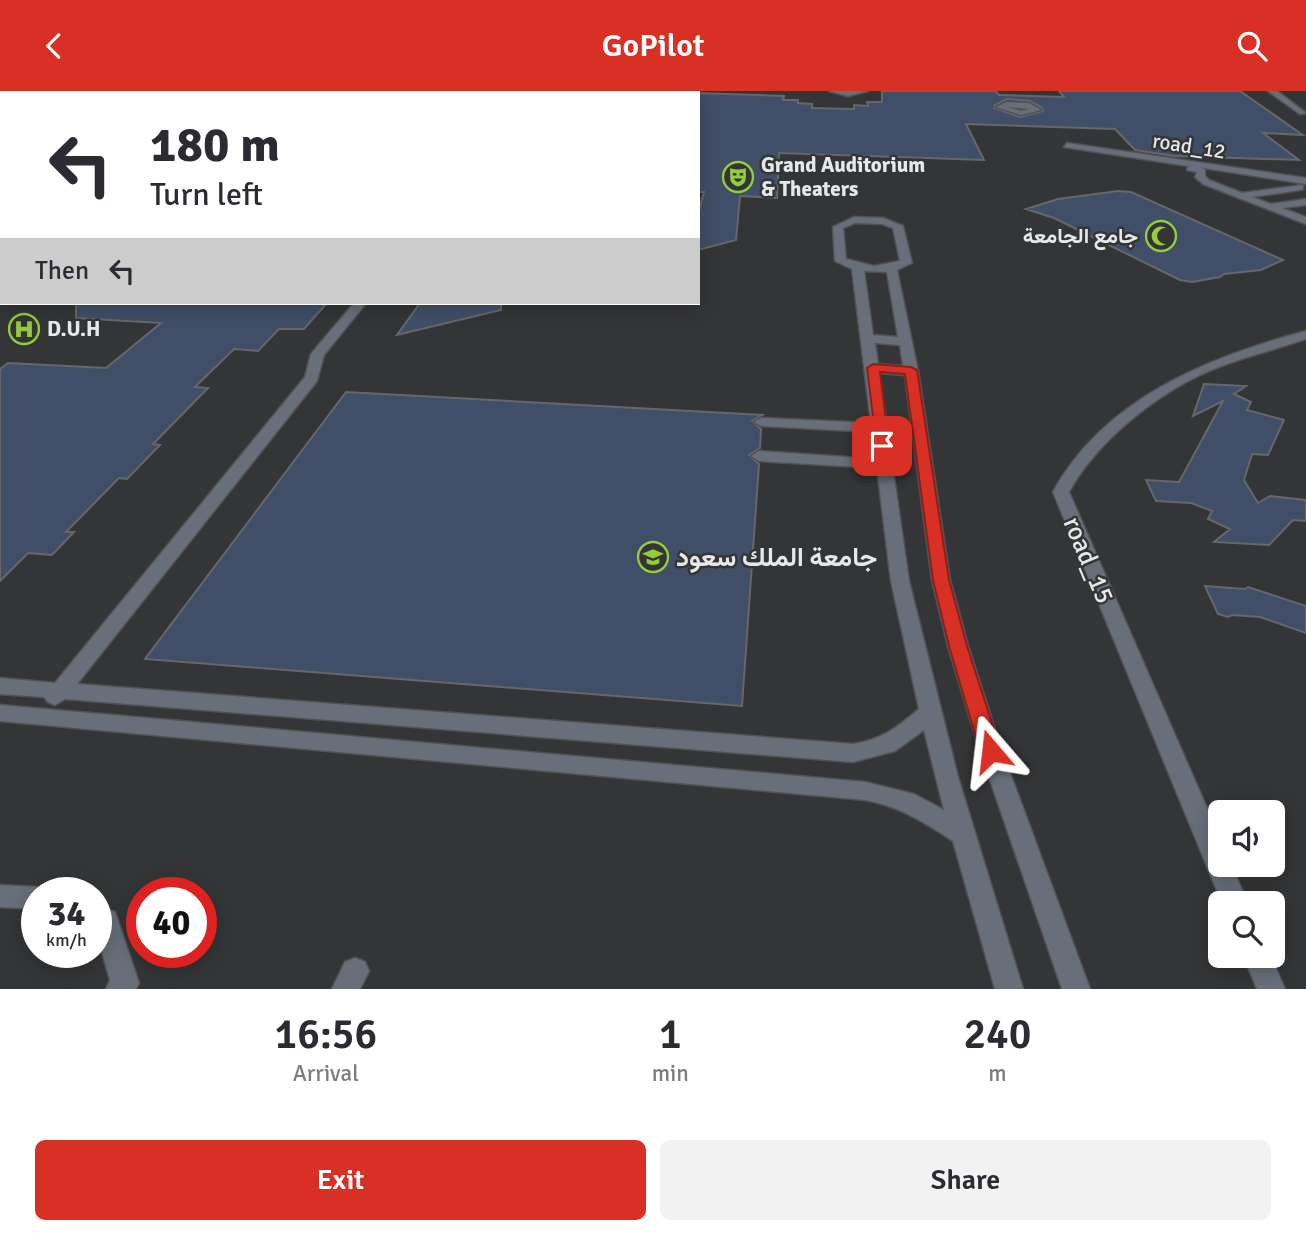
<!DOCTYPE html>
<meta charset="utf-8">
<style>
body{margin:0;font-family:Signika,Vazirmatn,sans-serif;background:#f2f2f3;color:#2b2b33;height:100vh;display:flex;flex-direction:column;font-size:26px;white-space:nowrap}
*{box-sizing:border-box;margin:0}
p{font-size:23px;color:#7c7c81}
.icon{flex:none;width:38px;height:38px;fill:none;stroke:currentColor;stroke-width:2;stroke-linecap:round;stroke-linejoin:round}
.map{position:relative;height:898px;overflow:hidden}
.panel{display:flex;flex-direction:column;background:#fff;flex:1}
.panel>*{flex:none}
.top-card{position:absolute;left:0px;top:0px;width:700px;height:214px;box-shadow:0 4px 18px #0003;background:#fff;color:#2b2b33;overflow:hidden}
.fabs{position:absolute;left:1208px;top:709px;display:grid;gap:14px}
.fabs a{display:grid;place-items:center;width:77px;height:77px;border-radius:10px;background:#fff;box-shadow:0 4px 18px #0003;font-size:35px}
.speed{position:absolute;left:21px;top:786px;display:flex;gap:14px;font-size:35px;font-weight:700;text-align:center}
.speed>*{display:grid;place-content:center;width:91px;height:91px;border-radius:50%;background:#fff;box-shadow:0 4px 18px #0003;line-height:1}
.speed small{font-size:18px;font-weight:400}
.speed .limit{border:10px solid #d22;background:#fff;color:#111}
.pin{position:absolute;display:grid;place-items:center;width:60px;height:60px;color:#fff;margin:-30px;border-radius:14px;box-shadow:0 4px 10px #0006}
.me{position:absolute;width:77px;margin:-38px;rotate:343deg;stroke-linejoin:round;filter:drop-shadow(0 0 5px #0008)}
.turn{display:flex;align-items:center;gap:24px;height:147px;padding:0 35px;font-size:32px}
.turn .icon{width:91px;height:91px;stroke-width:2.5}
.turn b{display:block;font-size:49px;line-height:60px}
.then{display:flex;align-items:center;height:66px;padding:0 35px;background:#0003;gap:14px;font-size:26px}
.eta{display:flex;justify-content:space-evenly;align-items:center;height:119px;text-align:center}
.eta b{font-size:42px;font-weight:600;line-height:49px}
.cta{display:flex;gap:14px;margin-top:auto;padding:14px 35px}
.cta a{flex:1;height:80px;border-radius:10px;background:#d93025;color:#fff;font-size:28px;font-weight:600;line-height:80px;text-align:center}
.cta a+a{background:#f2f2f3;color:#2b2b33}
header{display:flex;justify-content:space-between;align-items:center;height:91px;padding:0 35px;background:#d93025;color:#fff;font-size:32px;font-weight:600}
.map>svg:first-child{display:block}
.building{fill:#404f67;stroke:#66676a;stroke-width:2;fill-rule:evenodd}
.lines{fill:none;stroke-linecap:round;stroke-linejoin:round}
.minor-casing{stroke:#515254;stroke-width:3}
.minor{fill:#686f7a;fill-rule:evenodd}
.route{fill:#d93025;stroke:#8d1f18;stroke-width:2}
.labels{text-anchor:middle;stroke-width:5;stroke-linejoin:round;paint-order:stroke}
.far-street-label{font-size:21px;fill:#e7e8ea;stroke:#343537}
.far-poi-label{font-size:21px;font-weight:bold;fill:#e7e8ea;stroke:#343537;text-anchor:start}
.poi-label{font-size:26px;font-weight:bold;fill:#e7e8ea;stroke:#343537;text-anchor:start}
.street-label{font-size:26px;fill:#e7e8ea;stroke:#343537}
</style>
<header><svg class="icon" aria-label="back" viewBox="0 0 24 24"><path d="M15 5l-7 7 7 7"/></svg>GoPilot<svg class="icon" aria-label="search" viewBox="0 0 24 24"><circle cx="10" cy="10" r="6"/><path d="M15 15l6 6"/></svg></header>
<div class="map">
<svg width="1306" height="898" viewBox="0 0 1306 898">
<rect width="100%" height="100%" fill="#343537"/>
<!-- building -->
<path class="building" d="M 882,0 L 996,0 L 999,4 L 1064,6 L 1059,0 L 1240,0 L 1303,44 L 1263,42 L 1299,69 L 1174,65 L 1135,59 L 1115,38 L 966,33 L 984,69 L 779,62 L 777,107 L 740,105 L 736,149 L 698,159 L 698,124 L 704,101 L 698,101 L 698,2 L 784,5 L 783,9 L 798,9 L 798,12 L 812,13 L 812,17 L 854,18 L 854,14 L 868,15 L 867,11 L 882,11 ZM 1007,8 L 1030,10 L 1042,17 L 1043,20 L 1020,26 L 994,17 L 995,14 Z
M 1118,100 L 1131,101 L 1283,169 L 1261,179 L 1224,183 L 1220,186 L 1192,191 L 1180,189 L 1054,127 L 1026,118 L 1058,108 Z
M 76,212 L 327,212 L 304,238 L 279,238 L 258,260 L 234,258 L 195,296 L 208,297 L 153,353 L 160,354 L 127,388 L 119,387 L 66,441 L 74,441 L 52,464 L 28,462 L 0,490 L 0,278 L 8,272 L 106,277 L 161,232 L 76,227 Z
M 420,212 L 501,212 L 501,219 L 397,244 Z
M 1204,293 L 1246,295 L 1234,303 L 1251,311 L 1247,319 L 1284,329 L 1268,364 L 1252,363 L 1244,389 L 1258,412 L 1270,405 L 1306,409 L 1306,430 L 1293,429 L 1269,454 L 1214,451 L 1230,438 L 1208,428 L 1212,420 L 1191,412 L 1156,410 L 1146,389 L 1179,391 L 1223,310 L 1193,325 Z
M 346,301 L 762,324 L 752,330 L 761,338 L 760,357 L 749,364 L 759,373 L 742,615 L 145,568 Z
M 1205,495 L 1245,498 L 1248,496 L 1306,515 L 1306,542 L 1260,526 L 1232,524 L 1228,526 L 1218,523 Z"/>
<g class="lines">
<!-- minor casing -->
<g class="minor-casing">
<path id="minor" d="M 91,0 L 153,0 L 155,2 L 94,2 Z
M 349,0 L 362,0 L 347,2 Z
M 829,0 L 868,0 L 848,5 Z
M 1268,0 L 1277,0 L 1306,22 L 1300,23 Z
M 0,3 L 2,3 L 2,8 L 0,8 Z
M 1007,11 L 1029,12 L 1041,19 L 1021,24 L 996,16 ZM 1007,16 L 1030,18 L 1021,20 Z
M 0,23 L 2,23 L 0,28 Z
M 1067,52 L 1306,87 L 1306,93 L 1198,76 L 1205,78 L 1205,85 L 1209,89 L 1242,102 L 1303,94 L 1303,98 L 1300,99 L 1252,106 L 1271,113 L 1306,108 L 1306,114 L 1282,117 L 1306,126 L 1306,133 L 1203,93 L 1195,86 L 1197,81 L 1187,79 L 1188,75 L 1064,56 Z
M 0,72 L 2,72 L 2,78 L 0,78 Z
M 854,126 L 883,127 L 903,135 L 912,172 L 897,179 L 918,280 L 950,489 L 968,555 L 1002,660 L 1090,898 L 1062,898 L 980,660 L 948,555 L 932,489 L 905,284 L 879,282 L 909,490 L 958,686 L 1023,898 L 995,898 L 953,750 C 924,731 899,715 865,709 L 0,630 L 0,614 L 865,691 L 914,703 L 944,719 L 924,639 L 895,660 L 853,671 L 65,608 L 55,614 L 48,611 L 44,606 L 0,603 L 0,587 L 55,592 L 305,286 L 311,263 L 354,212 L 366,212 L 324,264 L 317,290 L 77,593 L 853,653 C 881,649 898,636 919,618 L 891,490 L 877,377 L 759,370 L 751,365 L 759,360 L 876,368 L 873,341 L 761,335 L 754,331 L 761,327 L 871,332 L 852,178 L 835,170 L 833,136 ZM 855,132 L 882,133 L 893,137 L 900,170 L 874,175 L 846,168 L 843,137 ZM 864,180 L 887,181 L 898,246 L 873,244 ZM 875,252 L 900,254 L 903,275 L 878,273 Z
M 0,161 L 2,161 L 0,168 Z
M 1306,240 L 1306,248 C 1274,259 1240,267 1209,280 C 1157,302 1096,351 1069,401 L 1220,747 L 1220,774 L 1231,774 L 1248,812 L 1222,812 L 1053,401 C 1104,308 1208,266 1306,240 Z
M 0,794 L 37,796 L 47,802 L 37,802 L 37,818 L 0,816 Z
M 96,814 L 115,821 L 139,892 L 136,898 L 106,898 L 110,889 L 96,841 Z
M 1243,864 L 1270,864 L 1285,898 L 1257,898 Z
M 355,867 L 365,871 L 369,880 L 360,898 L 332,898 L 345,871 Z"/>
</g>
<!-- minor -->
<use href="#minor" class="minor"/>
</g>
<!-- route -->
<path class="route" d="M 873,273 L 911,276 L 917,279 L 949,489 L 967,555 L 1001,660 L 998,665 L 991,668 L 983,665 L 980,660 L 949,555 L 933,489 L 905,283 L 880,281 L 889,355 L 882,359 L 877,358 L 867,277 Z"/>
<!-- icons -->
<defs>
<g id="theatre-ring" transform="scale(1.575)"><circle r="9.5" fill="#343537" stroke="#94cc3c" stroke-width="1.5"/><path d="M-5-5.5Q0-4 5-5.5V0Q5 5 0 6Q-5 5-5 0ZM-3.3-2.5H-1v1.5H-3.3ZM1-2.5H3.3v1.5H1ZM-2.8 1Q0 5.5 2.8 1Z" fill="#94cc3c"/></g>
<g id="mosque-ring" transform="scale(1.575)"><circle r="9.5" fill="#343537" stroke="#94cc3c" stroke-width="1.5"/><path d="M3.5-4.9A6 6 0 1 0 3.5 4.9A5 5 0 1 1 3.5-4.9Z" fill="#94cc3c"/></g>
<g id="hospital-ring" transform="scale(1.575)"><circle r="9.5" fill="#343537" stroke="#94cc3c" stroke-width="1.5"/><path d="M-5-5h3v3.5h4V-5h3V5h-3V1.5h-4V5h-3Z" fill="#94cc3c"/></g>
<g id="university-ring" transform="scale(1.575)"><circle r="9.5" fill="#343537" stroke="#94cc3c" stroke-width="1.5"/><path d="M0-5L7-2L0 1L-7-2ZM-4 1L0 2.5L4 1V4Q0 6-4 4Z" fill="#94cc3c"/></g>
</defs>
<g fill-rule="evenodd">
<use href="#theatre-ring" x="738" y="86"/>
<use href="#mosque-ring" x="1161" y="145"/>
<use href="#hospital-ring" x="24" y="238"/>
<use href="#university-ring" x="653" y="466"/>
</g>
<g class="labels">
<!-- far-street labels -->
<g class="far-street-label">
<text transform="translate(1189 55) rotate(9)" y="7">road_12</text>
</g>
<!-- far-poi labels -->
<g class="far-poi-label">
<text x="761" y="81">Grand Auditorium<tspan x="761" dy="24">&amp; Theaters</tspan></text>
<text x="1138" y="152" text-anchor="end">جامع الجامعة</text>
<text x="47" y="245">D.U.H</text>
</g>
<!-- poi labels -->
<g class="poi-label">
<text x="676" y="475">جامعة الملك سعود</text>
</g>
<!-- street labels -->
<g class="street-label">
<text transform="translate(1089 469) rotate(67)" y="9">road_15</text>
</g>
</g>
</svg>
<div class="fabs">
<a><svg class="icon" aria-label="sound" viewBox="0 0 24 24"><path d="M4 9h4l5-4v14l-5-4H4zM17 9q2 3 0 6"/></svg></a>
<a><svg class="icon" aria-label="search" viewBox="0 0 24 24"><circle cx="10" cy="10" r="6"/><path d="M15 15l6 6"/></svg></a>
</div>
<div class="speed"><div>34<small>km/h</small></div><div class="limit">40</div></div>
<div class="pin" style="left:882px;top:355px;background:#d93025"><svg class="icon" aria-label="arrive" viewBox="0 0 24 24"><path d="M6 21V4h12l-3 4 3 4H6"/></svg></div>
<svg class="me" style="left:991px;top:660px" viewBox="-20 -20 40 40"><path d="M0-17L14 15 0 8-14 15z" fill="#d93025" stroke="#fff" stroke-width="4"/></svg>
<div class="top-card">
<div class="turn"><svg class="icon" aria-label="left" viewBox="0 0 24 24"><path d="M17 20v-9H6M10 6l-5 5 5 5"/></svg><div><b>180 m</b>Turn left</div></div>
<div class="then">Then<svg class="icon" aria-label="left" viewBox="0 0 24 24"><path d="M17 20v-9H6M10 6l-5 5 5 5"/></svg></div>
</div>
</div>
<section class="panel">
<div class="eta">
<div><b>16:56</b><p>Arrival</p></div>
<div><b>1</b><p>min</p></div>
<div><b>240</b><p>m</p></div>
</div>
<div class="cta"><a>Exit</a><a>Share</a></div>
</section>
